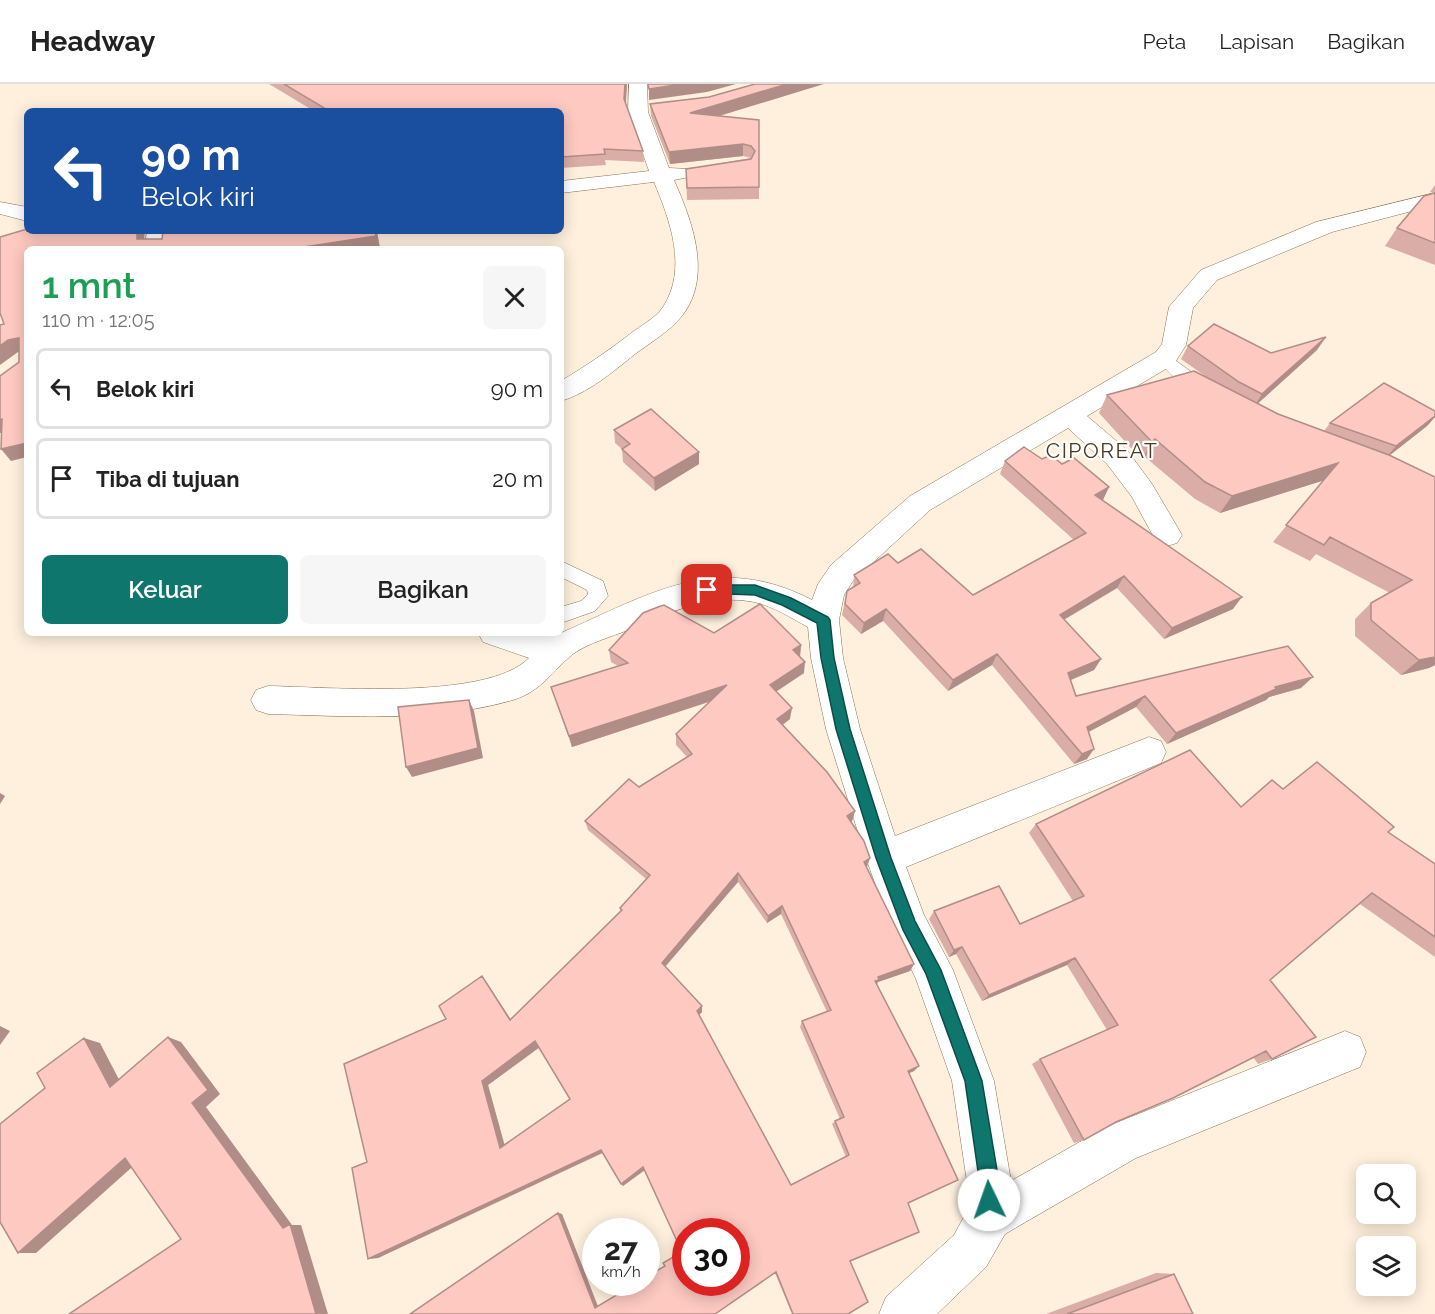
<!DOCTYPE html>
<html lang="id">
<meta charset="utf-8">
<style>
body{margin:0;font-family:Raleway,sans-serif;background:#f6f6f6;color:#222;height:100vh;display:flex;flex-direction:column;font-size:22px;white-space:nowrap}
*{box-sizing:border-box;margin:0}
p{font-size:20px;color:#767676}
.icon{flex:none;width:33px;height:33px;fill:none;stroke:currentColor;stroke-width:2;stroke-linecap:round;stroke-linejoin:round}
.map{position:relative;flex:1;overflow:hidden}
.drawer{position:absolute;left:24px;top:162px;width:540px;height:390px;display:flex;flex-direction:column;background:#fff;border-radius:9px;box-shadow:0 3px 15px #0003}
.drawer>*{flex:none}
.top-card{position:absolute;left:24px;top:24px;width:540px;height:126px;border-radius:9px;box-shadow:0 3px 15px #0003;background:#1a4fa0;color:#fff;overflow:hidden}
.buttons{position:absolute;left:1356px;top:1080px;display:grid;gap:12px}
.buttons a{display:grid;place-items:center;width:60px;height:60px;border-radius:9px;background:#fff;box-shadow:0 3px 15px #0003;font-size:30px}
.speed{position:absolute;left:582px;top:1134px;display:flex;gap:12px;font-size:30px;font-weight:700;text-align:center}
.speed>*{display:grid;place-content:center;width:78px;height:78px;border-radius:50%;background:#fff;box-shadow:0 3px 15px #0003;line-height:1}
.speed small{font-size:15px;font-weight:400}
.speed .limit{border:9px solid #d22;background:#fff;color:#111}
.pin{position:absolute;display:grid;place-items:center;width:51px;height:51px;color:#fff;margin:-26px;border-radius:12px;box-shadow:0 3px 9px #0006}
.me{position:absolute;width:66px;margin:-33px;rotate:357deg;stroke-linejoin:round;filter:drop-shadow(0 0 4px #0008)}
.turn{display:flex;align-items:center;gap:21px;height:126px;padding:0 18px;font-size:27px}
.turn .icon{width:78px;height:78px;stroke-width:2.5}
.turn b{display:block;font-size:42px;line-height:51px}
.round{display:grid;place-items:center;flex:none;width:63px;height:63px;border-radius:9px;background:#f6f6f6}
.summary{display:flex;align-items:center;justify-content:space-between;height:102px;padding:0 18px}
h1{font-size:36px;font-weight:600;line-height:45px;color:#1e9e55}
.action{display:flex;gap:12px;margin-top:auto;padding:12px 18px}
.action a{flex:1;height:69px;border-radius:9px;background:#0f766e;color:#fff;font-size:24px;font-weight:600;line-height:69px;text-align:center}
.action a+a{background:#f6f6f6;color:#222}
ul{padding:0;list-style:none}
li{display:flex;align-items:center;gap:18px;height:81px;margin:0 12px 9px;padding:0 6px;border:3px solid #e0e0e0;border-radius:9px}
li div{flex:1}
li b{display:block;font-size:22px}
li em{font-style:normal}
header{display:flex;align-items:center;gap:36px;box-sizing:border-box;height:84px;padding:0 30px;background:#fff;border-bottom:2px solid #e0e0e0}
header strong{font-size:28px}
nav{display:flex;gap:33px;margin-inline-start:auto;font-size:21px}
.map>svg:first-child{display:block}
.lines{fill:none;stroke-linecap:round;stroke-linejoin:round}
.lane-casing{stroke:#877255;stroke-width:1}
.street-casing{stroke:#877255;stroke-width:1}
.lane{fill:#fff;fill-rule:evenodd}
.street{fill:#fff;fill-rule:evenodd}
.wall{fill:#daada6;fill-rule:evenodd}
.shaded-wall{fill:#b18d87}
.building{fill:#fdc9c1;stroke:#b18d87;stroke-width:1.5;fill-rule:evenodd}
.route{fill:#0f766e;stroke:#0a4d48;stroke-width:1.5}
.labels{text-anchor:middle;stroke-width:4.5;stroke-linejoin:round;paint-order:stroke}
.quarter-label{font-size:21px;letter-spacing:1.5px;fill:#4b381d;stroke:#fff}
</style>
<header>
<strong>Headway</strong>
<nav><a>Peta</a><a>Lapisan</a><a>Bagikan</a></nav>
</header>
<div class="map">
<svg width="1435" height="1230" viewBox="0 0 1435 1230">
<rect width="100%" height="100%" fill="#fef0dd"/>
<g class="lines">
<!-- lane casing -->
<g class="lane-casing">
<path id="lane" d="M 1165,269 L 1211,302 L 1213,306 L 1211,310 C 1193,315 1167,288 1157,274 Z
M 561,477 L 603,497 L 608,512 L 595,527 L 561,539 L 561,523 L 581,517 L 588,510 L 587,506 L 561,493 Z"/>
</g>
<!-- street casing -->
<g class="street-casing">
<path id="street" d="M 629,0 L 647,0 L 648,28 L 669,84 L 689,85 L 692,89 L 689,93 L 674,96 C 692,137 713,192 682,232 C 670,247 650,259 635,270 C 613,288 588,309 561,317 L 561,297 C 586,282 608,267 630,250 C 640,242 656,234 663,223 C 688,185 670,136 654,98 L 561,109 L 561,97 L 649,87 L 628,28 Z
M 1435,109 L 1435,121 L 1332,148 L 1217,196 L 1193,224 L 1186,261 L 1174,280 L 1087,332 L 1127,366 L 1152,400 L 1182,451 L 1177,459 L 1167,462 L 1157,459 L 1132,413 L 1107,380 L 1068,344 L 930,426 L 853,497 L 844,511 L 839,536 L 843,574 L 860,645 L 895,752 L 1149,653 L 1161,657 L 1166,668 L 1161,679 L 906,783 L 924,831 L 953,886 L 994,997 L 1011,1097 L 1106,1043 L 1345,947 L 1360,953 L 1366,968 L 1360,983 L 1136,1074 L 1005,1150 L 986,1183 L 937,1230 L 879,1230 L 886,1213 L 954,1151 L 966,1129 L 967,1098 L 952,997 L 916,895 L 890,841 L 866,774 L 826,645 L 811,574 L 808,543 C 791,534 773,522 754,518 C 709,509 668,529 628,546 C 611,553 588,559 573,570 C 552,587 542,607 513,616 C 433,639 350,632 268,630 L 256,626 L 251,616 L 256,606 L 268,602 C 328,603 487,617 529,574 L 483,558 L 478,549 C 491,549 554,552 561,549 C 648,511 716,466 812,516 L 818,500 L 831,481 L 910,412 L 1156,268 L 1162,260 L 1169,223 L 1201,186 L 1316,138 Z
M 0,118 L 27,123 L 27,137 L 0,130 Z
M 147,147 L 169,147 L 167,165 L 145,165 Z"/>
</g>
<!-- lane -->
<use href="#lane" class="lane"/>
<!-- street -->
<use href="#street" class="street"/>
</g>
<!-- wall -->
<path class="wall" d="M 269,0 L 627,0 L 626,20 L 643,67 L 644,78 L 605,76 L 606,81 L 561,84 L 561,27 L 314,27 Z
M 709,13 L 719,32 L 759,36 L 759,115 L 687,116 L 686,85 L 751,74 L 743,72 L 670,80 L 651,32 L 650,20 Z
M 1435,101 L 1435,109 L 1430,108 Z
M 1435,109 L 1435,181 L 1385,162 L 1397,144 Z
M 1188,262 L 1271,269 L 1317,266 L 1258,319 L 1278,330 L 1324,347 L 1330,339 L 1435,327 L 1435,333 L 1427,342 L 1390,371 L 1435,393 L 1435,581 L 1429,584 L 1401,591 L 1355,552 L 1355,535 L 1371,519 L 1390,509 L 1316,470 L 1310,477 L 1273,458 L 1324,396 L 1220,429 L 1195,415 L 1145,373 L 1142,376 L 1099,329 L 1107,311 L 1205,292 L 1181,275 Z
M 614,346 L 699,380 L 655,407 L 623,378 L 622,365 L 615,359 Z
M 1042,375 L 1062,380 L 1109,403 L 1102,417 L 1233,525 L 1164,555 L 1117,504 L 1064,536 L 1101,575 L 1094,586 L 1071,596 L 1076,612 L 1301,604 L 1269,613 L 1266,616 L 1167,660 L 1136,623 L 1088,648 L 1087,675 L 1074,680 L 992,581 L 948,607 L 883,537 L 861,550 L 842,531 L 847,507 L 853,504 L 854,491 L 898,479 L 973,511 L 1074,456 L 1000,390 L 1005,377 Z
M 714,549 L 801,561 L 800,572 L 804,589 L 776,608 L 790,635 L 783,641 L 855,727 L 852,737 L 851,737 L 870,774 L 866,783 L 914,880 L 910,887 L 878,898 L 877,900 L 914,987 L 909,989 L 908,1119 L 850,1177 L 848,1230 L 792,1230 L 775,1189 L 715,1230 L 410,1230 L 558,1129 L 562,1130 L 598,1222 L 665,1182 L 682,1168 L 644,1086 L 623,1102 L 603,1069 L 378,1174 L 368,1175 L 367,1078 L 446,935 L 487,899 L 511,936 L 620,827 L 620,824 L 646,795 L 588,746 L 585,737 L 687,673 L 676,661 L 676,650 L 709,618 L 572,663 L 551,603 L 618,582 L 611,578 L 609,566 ZM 738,798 L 767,839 L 781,830 L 827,928 L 802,937 L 800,943 L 840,1035 L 835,1037 L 832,1040 L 846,1073 L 791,1101 L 699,931 L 702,928 L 702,922 L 665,883 ZM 539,963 L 570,1015 L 504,1061 L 488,1001 Z
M 1283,705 L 1388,748 L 1435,780 L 1435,873 L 1360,820 L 1270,896 L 1272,975 L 1258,980 L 1253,973 L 1116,1038 L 1084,1056 L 1074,1059 L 1032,980 L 1040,975 L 1107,946 L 1067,881 L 982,917 L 956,870 L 949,873 L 929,835 L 934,827 L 1020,840 L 1073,817 L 1029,749 L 1036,740 L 1240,723 Z
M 1156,1189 L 1174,1190 L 1193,1230 L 1046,1230 Z"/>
<!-- shaded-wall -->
<path class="shaded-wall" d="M 625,0 L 627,0 L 625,27 L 624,15 Z
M 682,0 L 736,0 L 707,8 L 649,16 L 649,5 Z
M 787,0 L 824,0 L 690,41 L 690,29 Z
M 743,60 L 743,72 L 670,80 L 669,68 Z
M 137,147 L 145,147 L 143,165 L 137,155 Z
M 375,147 L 377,147 L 380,164 L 370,165 L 291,165 Z
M 1326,253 L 1317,266 L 1254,323 L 1262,310 Z
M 19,254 L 27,266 L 18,268 L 0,281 L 0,262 L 8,256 Z
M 1435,332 L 1435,333 L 1427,342 L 1385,375 L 1396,362 Z
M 2,335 L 12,347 L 0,349 L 0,336 Z
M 1155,355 L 1145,373 L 1142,376 L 1152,358 Z
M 27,359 L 27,373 L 11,377 L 1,365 Z
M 699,368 L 699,380 L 655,407 L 654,394 Z
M 1338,379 L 1325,396 L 1220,429 L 1232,412 Z
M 1109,403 L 1103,416 L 1088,424 L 1095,411 Z
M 1124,492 L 1117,504 L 1053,542 L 1060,531 Z
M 1242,513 L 1233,525 L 1164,555 L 1172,544 Z
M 886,525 L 883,537 L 861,550 L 864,539 Z
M 801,561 L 800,573 L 793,566 Z
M 997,570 L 992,581 L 948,607 L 953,596 Z
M 1435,573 L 1435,581 L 1429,584 L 1401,591 L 1419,576 Z
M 1101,575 L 1094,586 L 1061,600 L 1068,589 Z
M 805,578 L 804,589 L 769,612 L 770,601 Z
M 1313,593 L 1301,604 L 1269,613 L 1266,616 L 1167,660 L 1176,649 L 1275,603 Z
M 727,601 L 726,612 L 572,663 L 569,652 Z
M 1145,612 L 1136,623 L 1079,653 L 1087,643 Z
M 469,616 L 474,627 L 483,674 L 412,693 L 406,683 Z
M 792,624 L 790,635 L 776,645 L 777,635 Z
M 1094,665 L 1087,675 L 1074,680 L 1082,670 Z
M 0,709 L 5,712 L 0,720 Z
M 855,727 L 852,737 L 844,742 L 847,732 Z
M 870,774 L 867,783 L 860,787 L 864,778 Z
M 738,789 L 738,798 L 663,885 L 662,879 Z
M 782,822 L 781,830 L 767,839 L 768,832 Z
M 962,863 L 956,870 L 949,873 L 954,866 Z
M 1075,874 L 1067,881 L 982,917 L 989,911 Z
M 914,880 L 910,887 L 878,898 L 876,902 L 872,904 L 878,893 Z
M 482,892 L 487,899 L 515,942 L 510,936 Z
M 702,922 L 702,928 L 697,933 L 697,927 Z
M 0,942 L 10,947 L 0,961 Z
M 168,953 L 181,958 L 220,1010 L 206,1023 L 292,1141 L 301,1141 L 328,1230 L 316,1230 L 283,1144 L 192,1019 Z
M 84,954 L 100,959 L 125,1007 L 110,1003 Z
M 535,957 L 540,963 L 488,1001 L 506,1066 L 500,1064 L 482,997 Z
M 919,982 L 914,987 L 903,992 L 908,987 Z
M 601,1066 L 604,1068 L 378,1174 L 368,1175 Z
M 125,1074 L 140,1076 L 36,1169 L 18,1169 Z
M 643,1083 L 645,1086 L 623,1102 L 621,1100 Z
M 558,1129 L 562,1130 L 598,1223 L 595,1224 Z"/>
<!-- building -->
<path class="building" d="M 284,0 L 625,0 L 624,15 L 643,67 L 604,65 L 605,70 L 561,73 L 561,27 L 314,27 L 326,25 Z
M 648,0 L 682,0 L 649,5 Z
M 755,0 L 787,0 L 690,29 L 759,36 L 759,103 L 687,104 L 686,85 L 751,75 L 755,67 L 751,62 L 743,60 L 669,68 L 650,20 L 709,13 Z
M 1435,109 L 1435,159 L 1397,144 L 1424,112 Z
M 27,145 L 27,147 L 137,147 L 137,155 L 162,155 L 163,147 L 375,147 L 376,152 L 291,165 L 27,165 L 27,359 L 1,365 L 2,335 L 0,336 L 0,292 L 19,278 L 19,254 L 8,256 L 0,262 L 0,241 L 4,240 L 0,229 L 0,153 Z
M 1214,240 L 1271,269 L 1326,253 L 1262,310 L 1239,298 L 1188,262 Z
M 1194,287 L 1278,330 L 1389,371 L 1435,393 L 1435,573 L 1419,576 L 1371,536 L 1371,519 L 1412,496 L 1330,453 L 1324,461 L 1286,441 L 1338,379 L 1232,412 L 1205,398 L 1155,355 L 1152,358 L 1107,311 Z
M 1384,299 L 1435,327 L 1435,332 L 1396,362 L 1330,339 Z
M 651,325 L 699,368 L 654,394 L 622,365 L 630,360 L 614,346 Z
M 1024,363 L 1042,375 L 1051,371 L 1062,380 L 1074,374 L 1109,403 L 1095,411 L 1242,513 L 1172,544 L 1124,492 L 1060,531 L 1101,575 L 1068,589 L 1076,612 L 1288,562 L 1313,593 L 1275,603 L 1276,605 L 1176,649 L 1145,612 L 1087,643 L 1094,665 L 1082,670 L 997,570 L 953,596 L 886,525 L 864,539 L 845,520 L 847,507 L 860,499 L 854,491 L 888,470 L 898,479 L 921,465 L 973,511 L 1086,449 L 1005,377 Z
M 760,520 L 801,561 L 793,566 L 805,578 L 770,601 L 792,624 L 777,635 L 827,688 L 855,727 L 847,732 L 864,757 L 870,774 L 864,778 L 914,880 L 878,893 L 879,896 L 875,897 L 919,982 L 908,987 L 958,1096 L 908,1119 L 919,1148 L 850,1177 L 868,1218 L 848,1230 L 793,1230 L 776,1188 L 715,1230 L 410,1230 L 558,1129 L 595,1224 L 638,1198 L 646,1198 L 646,1193 L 665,1182 L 663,1179 L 682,1168 L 643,1083 L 621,1100 L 601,1066 L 368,1175 L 352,1084 L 367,1078 L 344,980 L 446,935 L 439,922 L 482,892 L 510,936 L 622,826 L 620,824 L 650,791 L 585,737 L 629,695 L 639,703 L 692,670 L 676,650 L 727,601 L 569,652 L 551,603 L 628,579 L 609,566 L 643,529 L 658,523 L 664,521 L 714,549 ZM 738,789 L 768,832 L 782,822 L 831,926 L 802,937 L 844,1033 L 835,1037 L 849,1071 L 791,1101 L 697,927 L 702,922 L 662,879 ZM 535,957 L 570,1015 L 500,1064 L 482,997 ZM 686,1148 L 736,1148 L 736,1198 L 686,1198 Z
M 469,616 L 478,664 L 406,683 L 398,623 Z
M 1190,666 L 1241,723 L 1272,696 L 1283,705 L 1317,678 L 1394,743 L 1388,748 L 1435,780 L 1435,853 L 1372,809 L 1270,896 L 1316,953 L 1272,975 L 1266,967 L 1173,1014 L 1116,1038 L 1084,1056 L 1040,975 L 1118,941 L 1075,874 L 989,911 L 962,863 L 954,866 L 934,827 L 999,802 L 1020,840 L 1084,812 L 1036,740 Z
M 168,953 L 208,1006 L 192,1019 L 283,1144 L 290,1140 L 316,1230 L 69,1230 L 181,1155 L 125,1074 L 18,1169 L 0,1138 L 0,1040 L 45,1004 L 37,989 L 84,954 L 110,1003 Z
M 1174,1190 L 1193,1230 L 1067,1230 Z"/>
<!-- route -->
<path class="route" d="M 707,501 L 755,501 L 791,514 L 828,533 L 830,536 L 834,574 L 850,645 L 891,774 L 915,837 L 941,886 L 982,997 L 999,1098 L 996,1122 L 989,1125 L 983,1122 L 965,997 L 926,890 L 903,846 L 876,774 L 836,645 L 821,574 L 817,539 L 782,521 L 755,511 L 703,509 L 703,502 Z"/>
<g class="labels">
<!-- quarter labels -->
<g class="quarter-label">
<text x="1102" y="374">CIPOREAT</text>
</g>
</g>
</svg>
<div class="buttons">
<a><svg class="icon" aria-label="search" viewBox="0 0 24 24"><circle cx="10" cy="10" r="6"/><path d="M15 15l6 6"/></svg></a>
<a><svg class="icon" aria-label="layers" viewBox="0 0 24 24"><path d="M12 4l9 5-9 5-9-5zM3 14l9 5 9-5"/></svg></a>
</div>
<div class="speed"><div>27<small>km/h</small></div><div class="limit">30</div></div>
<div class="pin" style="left:707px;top:506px;background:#d93025"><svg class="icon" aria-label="arrive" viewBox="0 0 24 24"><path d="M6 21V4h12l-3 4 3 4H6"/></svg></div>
<svg class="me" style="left:989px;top:1116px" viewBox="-20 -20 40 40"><circle r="19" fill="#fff"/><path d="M0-13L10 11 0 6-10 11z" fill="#0f766e"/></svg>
<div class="top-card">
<div class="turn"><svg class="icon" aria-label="left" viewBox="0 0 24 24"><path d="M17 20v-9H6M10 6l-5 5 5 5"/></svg><div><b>90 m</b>Belok kiri</div></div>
</div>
<section class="drawer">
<div class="summary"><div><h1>1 mnt</h1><p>110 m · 12:05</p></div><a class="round"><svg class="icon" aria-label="close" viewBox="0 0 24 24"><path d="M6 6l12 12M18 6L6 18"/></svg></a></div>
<ul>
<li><svg class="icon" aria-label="left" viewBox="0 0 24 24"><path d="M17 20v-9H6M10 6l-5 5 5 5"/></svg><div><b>Belok kiri</b></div><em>90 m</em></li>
<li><svg class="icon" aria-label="arrive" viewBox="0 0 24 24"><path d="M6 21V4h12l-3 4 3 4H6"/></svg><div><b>Tiba di tujuan</b></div><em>20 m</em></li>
</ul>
<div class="action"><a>Keluar</a><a>Bagikan</a></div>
</section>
</div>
